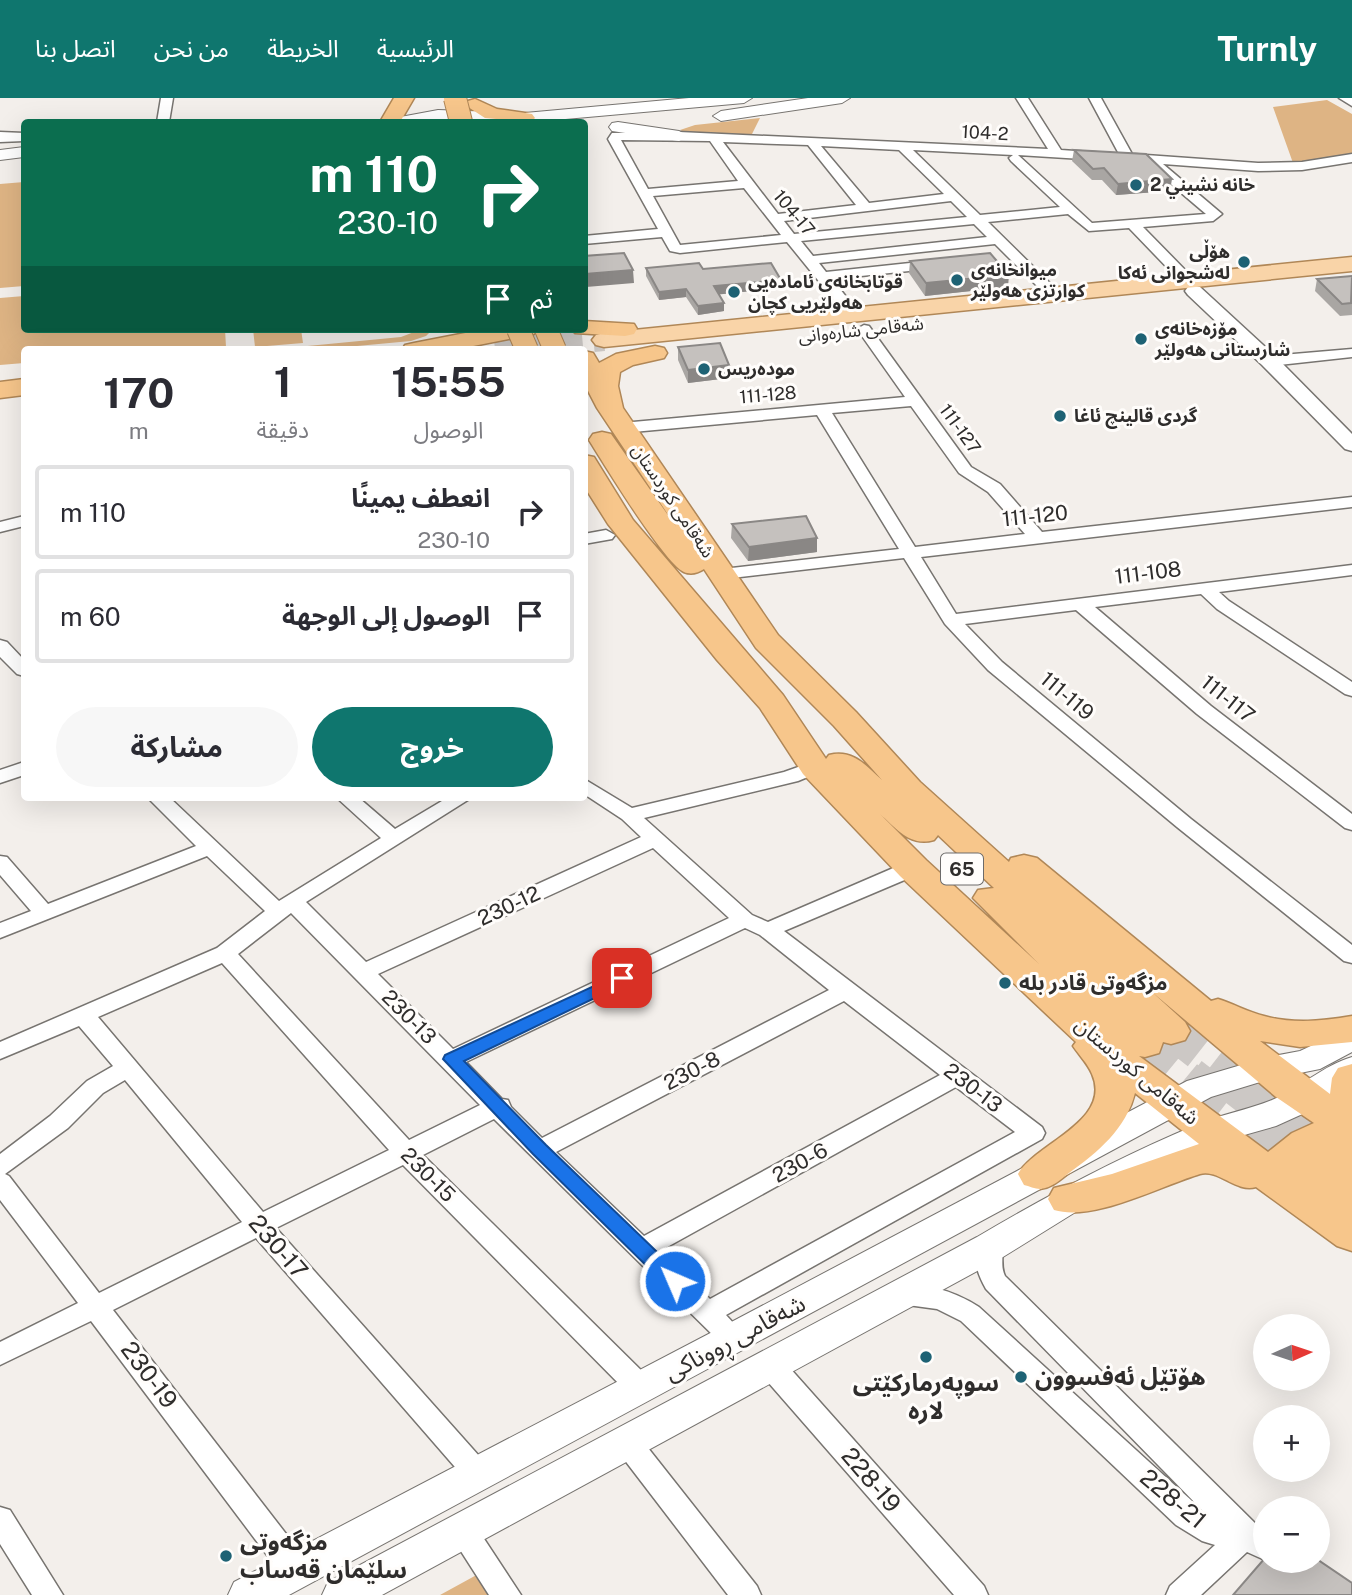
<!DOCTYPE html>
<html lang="ar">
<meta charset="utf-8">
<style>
body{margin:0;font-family:"Public Sans","Noto Sans Arabic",sans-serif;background:#f7f7f7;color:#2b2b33;direction:rtl;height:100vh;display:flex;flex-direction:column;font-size:26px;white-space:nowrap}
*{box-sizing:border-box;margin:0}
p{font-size:23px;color:#7c7c81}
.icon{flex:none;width:38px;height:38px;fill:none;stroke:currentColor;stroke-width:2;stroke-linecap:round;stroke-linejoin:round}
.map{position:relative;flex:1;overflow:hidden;direction:ltr}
.sheet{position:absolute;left:21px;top:248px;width:567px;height:455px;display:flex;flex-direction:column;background:#fff;border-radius:7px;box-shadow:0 7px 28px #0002;direction:rtl}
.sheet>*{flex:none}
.guide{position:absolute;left:21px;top:21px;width:567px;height:214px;border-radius:7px;box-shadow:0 7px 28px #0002;direction:rtl;background:#0b6e4f;color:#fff;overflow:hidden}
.needle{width:46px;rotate:87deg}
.buttons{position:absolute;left:1253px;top:1216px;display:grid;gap:14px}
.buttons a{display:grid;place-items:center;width:77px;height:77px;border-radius:50%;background:#fff;box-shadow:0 7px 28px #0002;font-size:35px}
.pin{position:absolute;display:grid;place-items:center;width:60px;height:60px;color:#fff;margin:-30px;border-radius:14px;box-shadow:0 4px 10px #0006}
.me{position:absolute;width:77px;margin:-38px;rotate:315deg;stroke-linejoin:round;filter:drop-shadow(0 0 5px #0008)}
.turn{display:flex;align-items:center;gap:24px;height:147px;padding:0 35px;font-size:32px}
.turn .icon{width:91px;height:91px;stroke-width:2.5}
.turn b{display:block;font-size:49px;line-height:60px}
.then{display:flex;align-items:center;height:66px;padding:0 35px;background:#0003;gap:14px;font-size:26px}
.eta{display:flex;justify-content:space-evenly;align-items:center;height:119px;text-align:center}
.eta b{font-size:42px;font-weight:700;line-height:49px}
.action{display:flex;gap:14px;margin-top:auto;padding:14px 35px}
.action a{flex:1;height:80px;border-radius:42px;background:#0f766e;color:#fff;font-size:28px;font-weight:700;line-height:80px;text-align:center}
.action a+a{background:#f7f7f7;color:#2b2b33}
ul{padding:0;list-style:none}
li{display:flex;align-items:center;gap:21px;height:94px;margin:0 14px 10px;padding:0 21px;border:4px solid #e1e1e2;border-radius:7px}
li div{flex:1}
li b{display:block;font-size:26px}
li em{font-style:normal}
header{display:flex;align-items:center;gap:42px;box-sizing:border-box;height:98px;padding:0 35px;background:#0f766e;color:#fff}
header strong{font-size:33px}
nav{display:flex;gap:38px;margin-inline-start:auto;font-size:24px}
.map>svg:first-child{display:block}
.green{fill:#deb484}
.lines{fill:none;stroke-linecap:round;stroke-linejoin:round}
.trunk-tunnel-far2{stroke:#ccc8c5;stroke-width:22;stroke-dasharray:22 11;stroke-linecap:butt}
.trunk-tunnel-far1{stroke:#ccc8c5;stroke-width:35;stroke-dasharray:35 18;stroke-linecap:butt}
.trunk-tunnel{stroke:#ccc8c5;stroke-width:45;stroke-dasharray:45 23;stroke-linecap:butt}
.minor-casing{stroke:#777470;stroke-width:3}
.tertiary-casing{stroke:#777470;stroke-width:3}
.secondary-casing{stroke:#777470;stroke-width:2}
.primary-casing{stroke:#b08757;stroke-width:3}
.trunk-casing{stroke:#b08757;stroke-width:3}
.minor{fill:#fff;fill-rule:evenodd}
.tertiary{fill:#fff;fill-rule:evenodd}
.secondary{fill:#fff;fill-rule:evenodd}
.primary{fill:#f9d4a8;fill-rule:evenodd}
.trunk{fill:#f7c68b;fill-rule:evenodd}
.trunk-bridge-casing{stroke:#b08757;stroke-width:24;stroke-linecap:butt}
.trunk-bridge{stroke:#f7c68b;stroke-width:22}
.wall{fill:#a9a6a3}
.shaded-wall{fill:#8a8785}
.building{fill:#c5c1be;stroke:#8a8785;stroke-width:2}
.route{fill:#1a73e8;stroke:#114b97;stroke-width:2}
.poi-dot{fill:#1e6274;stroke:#fffdfb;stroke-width:2.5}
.labels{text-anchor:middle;stroke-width:6;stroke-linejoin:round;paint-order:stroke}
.far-street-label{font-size:18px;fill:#2f2d2c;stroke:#fffdfb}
.far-poi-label{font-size:18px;font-weight:bold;fill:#2f2d2c;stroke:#fffdfb;text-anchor:start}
.shield{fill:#fffdfb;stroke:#6d6b6a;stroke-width:2}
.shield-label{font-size:19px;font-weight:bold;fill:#2f2d2c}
.street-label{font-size:21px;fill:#2f2d2c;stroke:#fffdfb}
.poi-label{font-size:21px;font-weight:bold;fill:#2f2d2c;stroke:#fffdfb;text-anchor:start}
.near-street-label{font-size:24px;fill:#2f2d2c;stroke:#fffdfb}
.near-poi-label{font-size:24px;font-weight:bold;fill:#2f2d2c;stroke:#fffdfb;text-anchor:start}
</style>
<header>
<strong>Turnly</strong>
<nav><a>الرئيسية</a><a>الخريطة</a><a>من نحن</a><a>اتصل بنا</a></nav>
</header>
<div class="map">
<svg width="1352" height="1497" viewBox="0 0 1352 1497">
<rect width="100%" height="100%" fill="#f3efeb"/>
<!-- green -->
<path class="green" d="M 1327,2 L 1352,16 L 1352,57 L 1293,65 L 1273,9 Z
M 760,20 L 750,40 L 687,36 L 680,32 L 695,27 Z
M 24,84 L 24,188 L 0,190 L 0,86 Z
M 24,198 L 24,231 L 225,231 L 226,249 L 194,252 L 24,252 L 24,265 L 0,267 L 0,200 Z
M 253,231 L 301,231 L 303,245 L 255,249 Z
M 422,231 L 433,231 L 426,238 L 411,243 L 314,252 L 266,252 L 401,239 Z
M 482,1474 L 496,1497 L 440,1497 Z"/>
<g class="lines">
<!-- trunk-tunnel-far2 -->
<path class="trunk-tunnel-far2" d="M 495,252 L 604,242"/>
<!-- trunk-tunnel-far1 -->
<path class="trunk-tunnel-far1" d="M 1171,933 L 1235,983
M 1145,946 L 1190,983"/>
<!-- trunk-tunnel -->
<path class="trunk-tunnel" d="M 1188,981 L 1310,1074
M 1232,981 L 1331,1058"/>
<!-- minor casing -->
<g class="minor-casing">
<path id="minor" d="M 161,0 L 173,0 L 169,24 L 157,24 Z
M 1016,0 L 1028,0 L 1061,52 L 1119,56 L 1089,0 L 1101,0 L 1132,56 L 1258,65 L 1302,64 L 1352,56 L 1352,64 L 1302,72 L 1258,73 L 1163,66 L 1222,116 L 1213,123 L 1143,129 L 1192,179 L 1192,185 L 1182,185 L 1129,130 L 1089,133 L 1068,116 L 988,124 L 1057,192 L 1057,198 L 1047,198 L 995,146 L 819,165 L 826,174 L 938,162 L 945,166 L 938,170 L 832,181 L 855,210 L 848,214 L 843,213 L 787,144 L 680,155 L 670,153 L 662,139 L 584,146 L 584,138 L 658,131 L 608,41 L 612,35 L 679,34 L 1048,51 ZM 621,42 L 710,43 L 738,83 L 648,91 ZM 723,44 L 808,47 L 856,107 L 778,116 ZM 821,48 L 899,52 L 944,96 L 869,105 ZM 913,52 L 1013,57 L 1009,60 L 1011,63 L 1060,109 L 980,117 ZM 1018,57 L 1146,65 L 1206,116 L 1092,125 ZM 744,90 L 781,137 L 680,147 L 653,98 ZM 951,103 L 967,119 L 794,136 L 784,123 ZM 974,126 L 987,139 L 813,158 L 801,143 Z
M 1339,0 L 1352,0 L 1352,8 Z
M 864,227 L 869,228 L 971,369 L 1000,386 L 1042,434 L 1352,399 L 1352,409 L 921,459 L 956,516 L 1352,467 L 1352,477 L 1219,494 L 1229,503 L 1352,584 L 1352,598 L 1345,596 L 1217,511 L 1201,496 L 1095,509 L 1211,608 L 1352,716 L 1352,732 L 1345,730 L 1197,616 L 1076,512 L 965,526 L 1002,564 L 1191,721 L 1352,847 L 1352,865 L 1344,863 L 1177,729 L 988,572 L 945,526 L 904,460 L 723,481 L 717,480 L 714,476 L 723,471 L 899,451 L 817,317 L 622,335 L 614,330 L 622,325 L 905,299 L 857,231 ZM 911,308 L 959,375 L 988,394 L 1025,436 L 915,449 L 832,315 Z
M 1352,251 L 1352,259 L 1269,268 L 1261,263 L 1269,258 Z
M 24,418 L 24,428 L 0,434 L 0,424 Z
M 606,432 L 615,437 L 612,441 L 584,446 L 584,436 Z
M 0,542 L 7,544 L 24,562 L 24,578 L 17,576 L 0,559 Z
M 815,663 L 822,665 L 825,669 L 822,673 L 798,683 L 644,720 L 752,817 L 768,824 L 905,765 L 921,765 L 924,770 L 921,775 L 784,833 L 1042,1029 L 1045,1035 L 1042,1041 L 726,1217 L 748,1241 L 744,1248 L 734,1252 L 724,1248 L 494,1021 L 423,1057 L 651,1282 L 655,1290 L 651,1298 L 641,1301 L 631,1298 L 403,1067 L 276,1130 L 488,1368 L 492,1376 L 488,1384 L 478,1388 L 468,1384 L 256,1140 L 113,1212 L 307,1463 L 311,1472 L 307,1481 L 296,1485 L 285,1481 L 91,1223 L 0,1267 L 0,1244 L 78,1205 L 0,1102 L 0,1056 L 50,1018 L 87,983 L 113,968 L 79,928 L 0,961 L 0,944 L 217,850 L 265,813 L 207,758 L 0,840 L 0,825 L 31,813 L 0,777 L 0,758 L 7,759 L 48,806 L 196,748 L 148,700 L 170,700 L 279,803 L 381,740 L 337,700 L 359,700 L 395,731 L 447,700 L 471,700 L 306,804 L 366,864 L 641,739 L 622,721 L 584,696 L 584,681 L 632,710 L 784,674 ZM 653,750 L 729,820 L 453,951 L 378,876 ZM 291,815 L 480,1007 L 409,1042 L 238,856 ZM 745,830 L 760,837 L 829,892 L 542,1040 L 511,1009 L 508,1002 L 502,1001 L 466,964 ZM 222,865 L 389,1052 L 263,1114 L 98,919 ZM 844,903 L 940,977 L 644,1138 L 556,1054 ZM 125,982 L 242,1124 L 99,1195 L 9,1078 L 5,1076 L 68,1030 L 103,995 ZM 956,989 L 1015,1034 L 710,1201 L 660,1153 Z
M 24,664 L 24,677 L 0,685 L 0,672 Z
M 990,1139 L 999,1142 C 1006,1154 999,1166 1005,1178 L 1265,1435 L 1267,1463 L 1247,1454 L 1201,1497 L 1166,1497 L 1170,1488 L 1215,1447 L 1202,1443 L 1176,1427 L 961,1223 L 937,1211 L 893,1205 L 889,1198 L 893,1191 C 922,1182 954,1193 979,1209 L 1203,1413 L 986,1191 C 977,1175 971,1159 981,1142 Z
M 770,1256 L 780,1259 L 984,1488 L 988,1497 L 954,1497 L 760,1275 L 756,1267 L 760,1259 Z
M 627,1332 L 637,1336 L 757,1488 L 761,1497 L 728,1497 L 617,1352 L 613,1344 L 617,1336 Z
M 0,1409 L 10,1412 L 63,1497 L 32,1497 L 0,1446 Z
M 463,1421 L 473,1424 L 521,1497 L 489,1497 L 448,1433 L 453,1424 Z"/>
</g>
<!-- tertiary casing -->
<g class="tertiary-casing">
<path id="tertiary" d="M 0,34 L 24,35 L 24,43 L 0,44 Z
M 1194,188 L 1200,189 L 1276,259 L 1352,336 L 1352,353 L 1345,351 L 1262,267 L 1188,197 L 1185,193 L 1188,189 Z"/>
</g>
<!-- secondary casing -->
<g class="secondary-casing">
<path id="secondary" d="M 689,0 L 752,0 L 744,5 L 532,24 L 392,24 L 395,20 L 438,12 L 525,15 Z
M 808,0 L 850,0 L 842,5 L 721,23 L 713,18 L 721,13 Z
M 618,24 L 679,33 L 688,38 L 679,43 L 612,33 L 609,29 L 612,25 Z
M 24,49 L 24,59 L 0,62 L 0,52 Z
M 1352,929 L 1352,954 L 1320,971 L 1270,981 L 1211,999 L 289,1497 L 228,1497 L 234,1484 L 720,1230 L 1187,983 L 1268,959 L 1300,953 Z
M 1352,959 L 1352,986 L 1318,1009 L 1276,1028 L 1223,1043 L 1082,1110 L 1003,1159 L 382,1497 L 322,1497 L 328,1484 L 977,1139 C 1048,1097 1120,1059 1196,1027 C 1221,1016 1248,1012 1272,1002 C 1300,990 1324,967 1352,959 Z"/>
</g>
<!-- primary casing -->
<g class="primary-casing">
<path id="primary" d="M 1352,159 L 1352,173 L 604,249 L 596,247 L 592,242 L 596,237 L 604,235 Z"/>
</g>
<!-- trunk casing -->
<g class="trunk-casing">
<path id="trunk" d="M 394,0 L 414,0 L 400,24 L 380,24 Z
M 475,1 L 497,11 L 532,16 L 535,20 L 531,24 L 485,20 L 465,7 L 468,3 Z
M 584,223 L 634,226 L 637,231 L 634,236 L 625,238 L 575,235 L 573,231 L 584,231 Z
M 486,231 L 537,231 L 534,236 L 453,252 L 402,252 L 405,247 L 414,245 Z
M 655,248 L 664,250 L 667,255 L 664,260 L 633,267 L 620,274 L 618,288 L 623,310 L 778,537 L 856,614 L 920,684 L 1009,764 L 1011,760 L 1024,757 L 1037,760 L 1211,903 L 1218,901 C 1234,906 1248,914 1264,918 C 1293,926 1323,923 1352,918 L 1352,944 L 1300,949 L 1260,943 L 1330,996 L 1332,980 L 1338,970 L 1352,966 L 1352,1153 L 1337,1148 L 1256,1089 C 1236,1095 1219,1071 1200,1076 C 1160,1088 1094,1124 1054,1112 L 1048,1101 L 1054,1090 L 1112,1076 L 1199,1046 L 1135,995 C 1126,1031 1098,1054 1069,1075 C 1061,1081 1052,1090 1040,1091 C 1035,1091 1029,1088 1024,1087 L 1018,1076 C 1036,1045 1113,1023 1092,976 C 1088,966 1079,957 1073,948 L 1076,944 L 900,778 L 803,676 L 760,610 L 717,562 L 608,426 L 584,388 L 584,357 L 594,359 L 633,422 L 783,597 L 826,661 L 829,657 C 853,651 865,667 882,682 L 834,628 L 756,550 L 704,471 C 698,475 691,477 684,474 C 664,465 604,366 589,342 L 593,336 L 602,334 L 611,336 L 677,430 L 597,310 L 584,285 L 584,253 L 593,255 L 599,265 L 616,256 ZM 880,716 C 897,731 910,749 934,742 L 938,737 L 994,790 L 978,792 L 973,800 L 1039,866 L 926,762 ZM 1152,894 L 1276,999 L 1314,1025 L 1292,1035 L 1268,1054 L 1139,958 L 1145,959 L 1159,955 L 1163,944 L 1171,946 L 1185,942 L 1190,933 L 1185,924 Z
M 24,281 L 24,297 L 0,300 L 0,284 Z"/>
</g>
<!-- minor -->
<use href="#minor" class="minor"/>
<!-- tertiary -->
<use href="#tertiary" class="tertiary"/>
<!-- secondary -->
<use href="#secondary" class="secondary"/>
<!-- primary -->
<use href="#primary" class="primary"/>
<!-- trunk -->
<use href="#trunk" class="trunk"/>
<!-- trunk-bridge casing -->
<g class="trunk-bridge-casing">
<path id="trunk-bridge" d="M 455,0 L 461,24
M 518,231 L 527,252
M 546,231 L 555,252"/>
</g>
<!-- trunk-bridge -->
<use href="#trunk-bridge" class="trunk-bridge"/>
</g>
<!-- wall -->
<path class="wall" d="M 1074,52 L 1170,93 L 1116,97 L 1102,82 L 1092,82 L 1072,63 Z
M 910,163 L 1008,189 L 925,198 L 909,175 Z
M 646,170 L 703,171 L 781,182 L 781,190 L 719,196 L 724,213 L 698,217 L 686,199 L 659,202 L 646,178 Z
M 1352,178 L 1352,217 L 1340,218 L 1315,193 L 1317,181 Z
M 678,249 L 729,267 L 729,280 L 688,285 L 678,262 Z
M 732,426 L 817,454 L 748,463 L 731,440 Z"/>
<!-- shaded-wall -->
<path class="shaded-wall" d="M 1172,81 L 1170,93 L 1116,97 L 1118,86 Z
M 633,172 L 634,185 L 586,189 L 585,176 Z
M 1009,177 L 1008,189 L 925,198 L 926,185 Z
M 781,182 L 781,190 L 714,197 L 714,188 Z
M 686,191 L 686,199 L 659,202 L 659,194 Z
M 724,205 L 724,213 L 698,217 L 698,208 Z
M 729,267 L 729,280 L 688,285 L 688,272 Z
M 817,440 L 817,454 L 748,463 L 749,449 Z"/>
<!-- building -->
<path class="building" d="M 1074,52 L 1146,56 L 1172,81 L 1118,86 L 1104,70 L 1093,71 Z
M 624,155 L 633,172 L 585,176 L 584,158 Z
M 990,155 L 1009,177 L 926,185 L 910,163 Z
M 699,165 L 703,171 L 771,165 L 781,182 L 714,188 L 724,205 L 698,208 L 686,191 L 659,194 L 646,170 Z
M 1352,178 L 1351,205 L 1342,206 L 1317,181 Z
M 720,245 L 729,267 L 688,272 L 678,249 Z
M 299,249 L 300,252 L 260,252 Z
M 806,418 L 817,440 L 749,449 L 732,426 Z
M 1265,1460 L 1265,1463 L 1318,1463 L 1318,1462 L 1352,1485 L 1352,1497 L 1233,1497 Z"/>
<!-- route -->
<path class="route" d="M 622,875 L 631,880 L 628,884 L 464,963 L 546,1047 L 682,1178 L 685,1183 L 682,1189 L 675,1191 L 668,1189 L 533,1056 L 443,961 L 445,957 Z"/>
<!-- markers -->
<g class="poi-dot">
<circle cx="1136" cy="87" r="7"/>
<circle cx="1244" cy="164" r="7"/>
<circle cx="957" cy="182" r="7"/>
<circle cx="734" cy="194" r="7"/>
<circle cx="1141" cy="241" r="7"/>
<circle cx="704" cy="271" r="7"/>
<circle cx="1060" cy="318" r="7"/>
<circle cx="1005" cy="885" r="7"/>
<circle cx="926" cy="1259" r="7"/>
<circle cx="1021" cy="1279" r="7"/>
<circle cx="226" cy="1458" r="7"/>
</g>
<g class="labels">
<!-- far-street labels -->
<g class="far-street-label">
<text transform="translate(985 35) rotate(3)" y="6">104-2</text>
<text transform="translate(794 115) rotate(50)" y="6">104-17</text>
<text transform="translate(861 232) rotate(-6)" y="6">شەقامی شارەوانی</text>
<text transform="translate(768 297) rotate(-5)" y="6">111-128</text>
<text transform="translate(960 331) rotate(54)" y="6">111-127</text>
<text transform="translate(673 403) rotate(56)" y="6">شەقامی کوردستان</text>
</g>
<!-- far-poi labels -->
<g class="far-poi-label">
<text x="1150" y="93">خانه نشيني 2</text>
<text x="1230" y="160" text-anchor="end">هۆڵی<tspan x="1230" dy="21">لەشجوانی ئەکا</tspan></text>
<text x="971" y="178">میوانخانەی<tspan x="971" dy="21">کوارتزی هەولێر</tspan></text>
<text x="748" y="190">قوتابخانەی ئامادەیی<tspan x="748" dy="21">هەولێریی کچان</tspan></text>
<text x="1155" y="237">مۆزەخانەی<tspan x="1155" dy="21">شارستانی هەولێر</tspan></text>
<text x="718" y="277">مودەریس</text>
<text x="1074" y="324">گردی قالینچ ئاغا</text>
</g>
<!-- shield labels -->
<rect class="shield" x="941" y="755.5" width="42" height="31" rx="5"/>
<g class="shield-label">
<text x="962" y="778">65</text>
</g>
<!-- street labels -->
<g class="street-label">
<text transform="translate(1035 418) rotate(-6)" y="7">111-120</text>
<text transform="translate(1148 475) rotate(-7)" y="7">111-108</text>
<text transform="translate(1067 598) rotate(40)" y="7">111-119</text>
<text transform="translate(1228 601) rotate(39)" y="7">111-117</text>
<text transform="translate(509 808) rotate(-25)" y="7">230-12</text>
<text transform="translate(409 919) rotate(45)" y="7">230-13</text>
<text transform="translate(692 973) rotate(-27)" y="7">230-8</text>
<text transform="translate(1137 973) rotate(40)" y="7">شەقامی کوردستان</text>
<text transform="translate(973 990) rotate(37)" y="7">230-13</text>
<text transform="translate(800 1065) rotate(-29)" y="7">230-6</text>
<text transform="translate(428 1077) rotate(45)" y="7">230-15</text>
</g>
<!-- poi labels -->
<g class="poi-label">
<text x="1019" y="892">مزگەوتی قادر بلە</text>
</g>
<!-- near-street labels -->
<g class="near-street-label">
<text transform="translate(278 1149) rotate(49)" y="8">230-17</text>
<text transform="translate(735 1240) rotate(-28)" y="8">شەقامی ڕووناکی</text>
<text transform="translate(149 1277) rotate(53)" y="8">230-19</text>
<text transform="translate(871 1382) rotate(49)" y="8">228-19</text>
<text transform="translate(1173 1401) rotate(40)" y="8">228-21</text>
</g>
<!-- near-poi labels -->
<g class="near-poi-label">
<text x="1035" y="1287">هۆتێل ئەفسوون</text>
<text x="926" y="1293" text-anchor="middle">سوپەرمارکێتی<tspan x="926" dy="28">لارە</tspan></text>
<text x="240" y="1452">مزگەوتی<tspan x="240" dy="28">سلێمان قەساب</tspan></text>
</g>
</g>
</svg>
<div class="buttons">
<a><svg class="needle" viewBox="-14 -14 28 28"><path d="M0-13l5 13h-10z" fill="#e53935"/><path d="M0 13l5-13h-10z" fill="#7c7c81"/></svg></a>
<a>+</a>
<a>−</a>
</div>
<div class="pin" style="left:622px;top:880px;background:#d93025"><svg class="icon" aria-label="arrive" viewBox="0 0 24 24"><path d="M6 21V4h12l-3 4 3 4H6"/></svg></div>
<svg class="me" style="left:675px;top:1183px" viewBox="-20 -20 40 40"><circle r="17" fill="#1a73e8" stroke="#fff" stroke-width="3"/><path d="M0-11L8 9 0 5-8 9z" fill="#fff"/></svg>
<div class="guide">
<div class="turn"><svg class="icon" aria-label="right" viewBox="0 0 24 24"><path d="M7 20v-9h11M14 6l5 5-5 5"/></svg><div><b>110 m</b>230-10</div></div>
<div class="then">ثم<svg class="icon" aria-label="arrive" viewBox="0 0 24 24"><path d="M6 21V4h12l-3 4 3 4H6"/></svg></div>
</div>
<section class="sheet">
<div class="eta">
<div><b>15:55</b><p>الوصول</p></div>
<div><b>1</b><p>دقيقة</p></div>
<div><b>170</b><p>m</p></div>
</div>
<ul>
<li><svg class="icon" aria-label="right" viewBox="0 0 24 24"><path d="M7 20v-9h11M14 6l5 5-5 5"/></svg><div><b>انعطف يمينًا</b><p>230-10</p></div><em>110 m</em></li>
<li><svg class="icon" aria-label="arrive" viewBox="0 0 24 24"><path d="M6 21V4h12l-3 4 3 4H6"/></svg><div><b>الوصول إلى الوجهة</b></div><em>60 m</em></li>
</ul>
<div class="action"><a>خروج</a><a>مشاركة</a></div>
</section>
</div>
